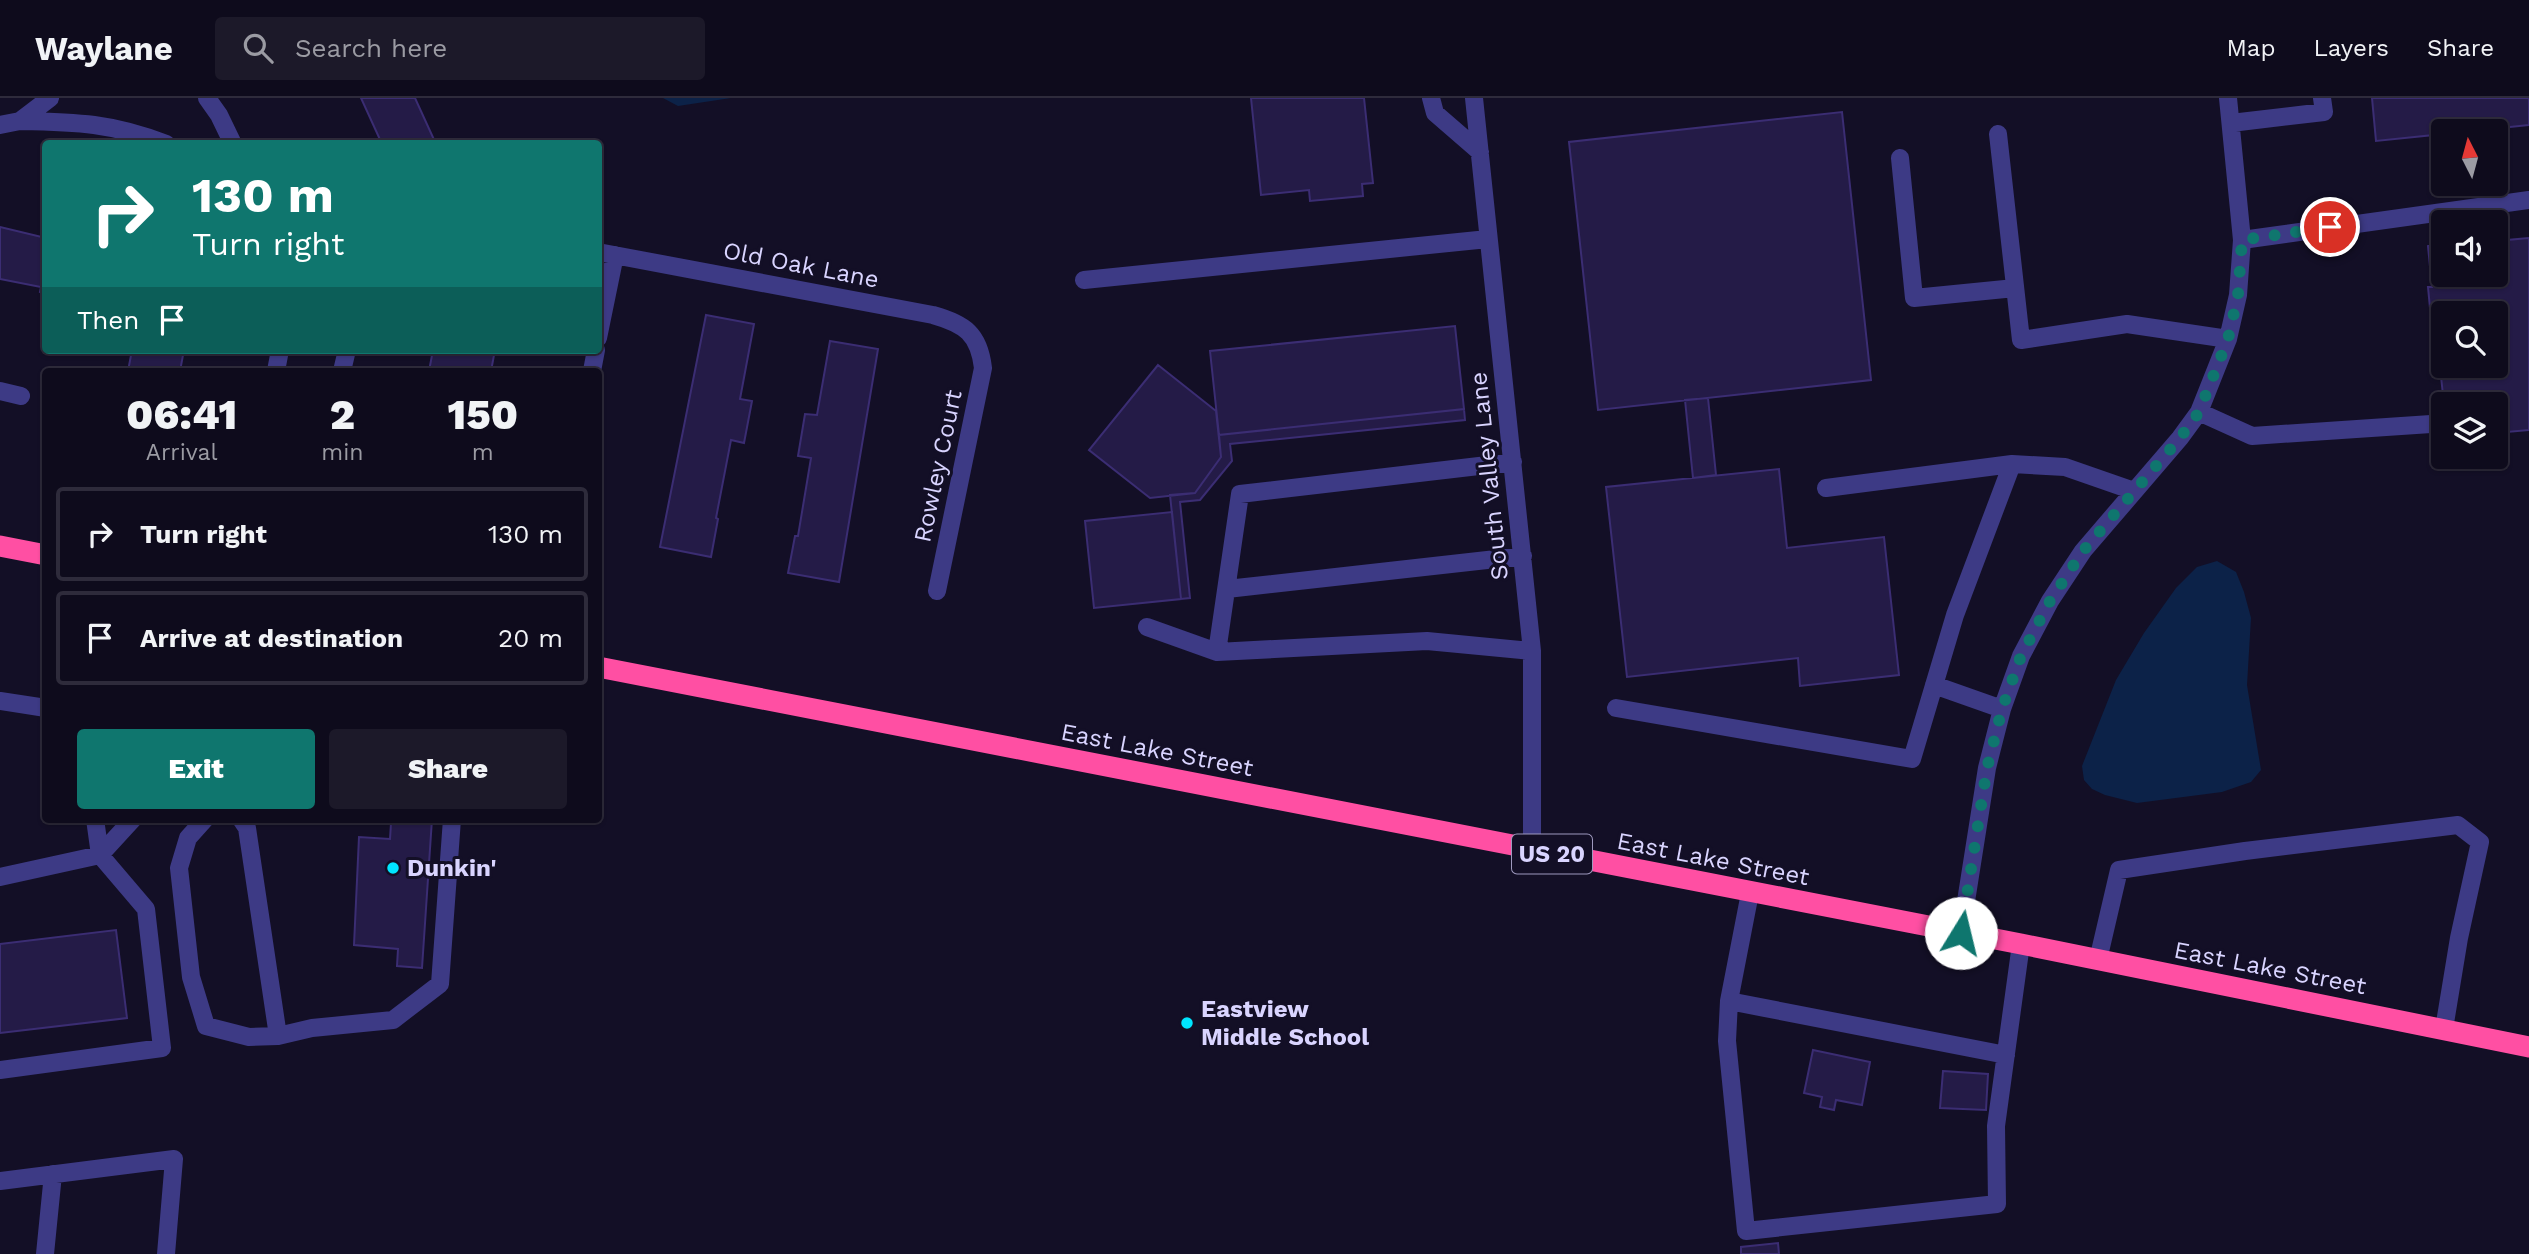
<!DOCTYPE html>
<style>
body{margin:0;font-family:"Work Sans",sans-serif;background:#1c1929;color:#f1f3f6;height:100vh;display:flex;flex-direction:column;font-size:26px;white-space:nowrap}
*{box-sizing:border-box;margin:0}
p{font-size:23px;color:#9b9ba3}
.icon{flex:none;width:38px;height:38px;fill:none;stroke:currentColor;stroke-width:2;stroke-linecap:round;stroke-linejoin:round}
.map{position:relative;flex:1;overflow:hidden}
.side{position:absolute;left:42px;top:270px;width:560px;height:455px;display:flex;flex-direction:column;background:#0e0b1c;border-radius:7px;box-shadow:0 2px 5px #0004,0 0 0 2px #2e2b3b}
.side>*{flex:none}
.top-card{position:absolute;left:42px;top:42px;width:560px;height:214px;border-radius:7px;box-shadow:0 2px 5px #0004,0 0 0 2px #2e2b3b;background:#0f766e;color:#fff;overflow:hidden}
.needle{width:46px;rotate:354deg}
.fabs{position:absolute;left:2431px;top:21px;display:grid;gap:14px}
.fabs a{display:grid;place-items:center;width:77px;height:77px;border-radius:7px;background:#0e0b1c;box-shadow:0 2px 5px #0004,0 0 0 2px #2e2b3b;font-size:35px}
.pin{position:absolute;display:grid;place-items:center;width:60px;height:60px;color:#fff;margin:-30px;border:4px solid #fff;border-radius:50%;box-shadow:0 2px 7px #0007}
.me{position:absolute;width:77px;margin:-38px;rotate:9deg;stroke-linejoin:round;filter:drop-shadow(0 0 5px #0008)}
.turn{display:flex;align-items:center;gap:24px;height:147px;padding:0 35px;font-size:32px}
.turn .icon{width:91px;height:91px;stroke-width:2.5}
.turn b{display:block;font-size:49px;line-height:60px}
.then{display:flex;align-items:center;height:66px;padding:0 35px;background:#0003;gap:14px;font-size:26px}
.eta{display:flex;justify-content:space-evenly;align-items:center;height:119px;text-align:center}
.eta b{font-size:42px;font-weight:800;line-height:49px}
.cta{display:flex;gap:14px;margin-top:auto;padding:14px 35px}
.cta a{flex:1;height:80px;border-radius:7px;background:#0f766e;color:#fff;font-size:28px;font-weight:800;line-height:80px;text-align:center}
.cta a+a{background:#1c1929;color:#f1f3f6}
ul{padding:0;list-style:none}
li{display:flex;align-items:center;gap:21px;height:94px;margin:0 14px 10px;padding:0 21px;border:4px solid #2e2b3b;border-radius:7px}
li div{flex:1}
li b{display:block;font-size:26px}
li em{font-style:normal}
header{display:flex;align-items:center;gap:42px;box-sizing:border-box;height:98px;padding:0 35px;background:#0e0b1c;border-bottom:2px solid #2e2b3b}
header strong{font-size:33px}
nav{display:flex;gap:38px;margin-inline-start:auto;font-size:24px}
.search{width:490px;height:63px;background:#1c1929;display:flex;align-items:center;gap:18px;box-sizing:border-box;padding:0 24px;border-radius:7px;color:#9b9ba3;font-size:26px}
.map>svg:first-child{display:block}
.water{fill:#0c2248}
.building{fill:#241b47;stroke:#3b2d73;stroke-width:2;fill-rule:evenodd}
.lines{fill:none;stroke-linecap:round;stroke-linejoin:round}
.minor{stroke:#3d3a85;stroke-width:18}
.highway{stroke:#ff4fa3;stroke-width:21}
.route{stroke:#0f766e;stroke-width:12;stroke-dasharray:0 21.6}
.poi-dot{fill:#00e5ff;stroke:#130f26;stroke-width:2.5}
.labels{text-anchor:middle;stroke-width:6;stroke-linejoin:round;paint-order:stroke}
.shield{fill:#130f26;stroke:#9e99be;stroke-width:2}
.shield-label{font-size:23px;font-weight:bold;fill:#d9d4ff}
.street-label{font-size:24px;fill:#d9d4ff;stroke:#130f26}
.poi-label{font-size:24px;font-weight:bold;fill:#d9d4ff;stroke:#130f26;text-anchor:start}
</style>
<header>
<strong>Waylane</strong>
<div class="search"><svg class="icon" aria-label="search" viewBox="0 0 24 24"><circle cx="10" cy="10" r="6"/><path d="M15 15l6 6"/></svg>Search here</div>
<nav><a>Map</a><a>Layers</a><a>Share</a></nav>
</header>
<div class="map">
<svg width="2529" height="1156" viewBox="0 0 2529 1156">
<rect width="100%" height="100%" fill="#130f26"/>
<!-- water -->
<path class="water" d="M 663,0 L 731,0 L 678,8 Z
M 2217,463 L 2236,474 L 2244,494 L 2251,520 L 2247,587 L 2261,672 L 2251,684 L 2222,694 L 2137,705 L 2105,697 L 2092,691 L 2084,682 L 2082,668 L 2116,582 L 2144,535 L 2176,490 L 2197,469 Z"/>
<!-- building -->
<path class="building" d="M 361,0 L 415,0 L 436,46 L 382,46 Z
M 1251,0 L 1364,0 L 1373,85 L 1362,86 L 1363,98 L 1310,103 L 1309,92 L 1261,97 Z
M 2372,0 L 2529,0 L 2529,27 L 2471,33 L 2443,33 L 2443,36 L 2376,43 Z
M 1842,14 L 1871,282 L 1598,312 L 1569,44 Z
M 0,129 L 46,140 L 46,195 L 40,194 L 41,189 L 0,181 Z
M 2529,140 L 2529,332 L 2496,335 L 2496,306 L 2444,306 L 2438,251 L 2434,252 L 2428,189 L 2432,189 L 2428,148 L 2443,146 L 2443,177 L 2496,177 L 2496,143 ZM 2443,215 L 2496,215 L 2496,268 L 2443,268 Z
M 706,217 L 754,226 L 740,301 L 752,303 L 744,345 L 731,342 L 716,420 L 718,421 L 711,459 L 660,449 Z
M 1455,228 L 1464,311 L 1219,337 L 1210,253 Z
M 830,243 L 878,251 L 839,484 L 788,475 L 795,438 L 798,438 L 811,360 L 798,358 L 805,316 L 817,317 Z
M 132,252 L 184,252 L 180,273 L 128,273 Z
M 433,252 L 495,252 L 491,273 L 429,273 Z
M 1158,267 L 1216,313 L 1221,359 L 1195,395 L 1150,400 L 1089,352 Z
M 1708,300 L 1716,377 L 1693,380 L 1685,302 Z
M 1464,311 L 1465,322 L 1230,346 L 1232,363 L 1200,402 L 1180,404 L 1190,500 L 1181,501 L 1170,397 L 1195,395 L 1221,359 L 1219,337 Z
M 1779,371 L 1787,450 L 1884,439 L 1899,577 L 1800,588 L 1798,560 L 1627,579 L 1606,389 Z
M 1172,414 L 1181,501 L 1094,510 L 1085,423 Z
M 389,721 L 432,721 L 422,870 L 397,868 L 398,851 L 354,847 L 359,739 L 390,741 L 391,725 L 388,724 Z
M 116,832 L 127,920 L 0,935 L 0,846 Z
M 1813,952 L 1870,964 L 1862,1007 L 1836,1002 L 1834,1012 L 1820,1009 L 1822,999 L 1804,995 Z
M 1943,973 L 1988,976 L 1986,1012 L 1940,1010 Z
M 1778,1145 L 1779,1156 L 1741,1156 L 1741,1149 Z"/>
<g class="lines">
<!-- minor -->
<path class="minor" d="M 207,0 L 219,17 L 233,46
M 1431,0 L 1435,15 L 1480,54
M 1474,0 L 1532,553 L 1532,752
M 20,23 C 77,24 112,25 166,46
M 2231,25 L 2324,14 L 2322,0
M 0,27 L 20,23 L 50,0
M 1998,36 L 2021,242 L 2127,226 L 2228,241
M 1900,60 L 1914,200 L 2015,190
M 2242,142 L 2529,102
M 598,154 L 933,217 C 965,226 979,236 983,270 L 937,493
M 1084,182 L 1488,141
M 598,240 L 615,157
M 276,273 L 280,252
M 342,273 L 347,252
M 592,273 L 596,252
M 0,293 L 21,298
M 2199,314 L 2252,338 L 2431,326
M 1826,390 L 2012,366 L 2065,369 L 2134,393
M 1227,491 L 1523,458
M 1147,529 L 1217,554 L 1240,396 L 1513,364
M 1217,554 L 1427,543 L 1532,553
M 1934,587 L 2002,611
M 0,603 L 46,610
M 1616,610 L 1912,661 L 1955,517 L 2012,366
M 205,721 L 188,740 L 179,770 L 191,879 L 206,928 L 249,939 L 278,938 L 312,930 L 393,922 L 440,886 L 452,721
M 241,721 L 247,730 L 278,938
M 0,779 L 100,757 L 95,721
M 1750,795 L 1729,903 L 1727,943 L 1746,1133 L 1997,1106 L 1996,1028 L 2021,846
M 1961,835 L 1987,670 L 2002,611 L 2021,558 L 2050,503 L 2083,453 L 2180,340 L 2199,314 L 2228,241 L 2238,197 L 2242,142 L 2228,0
M 2098,862 L 2119,772 L 2245,753 L 2458,727 L 2480,744 L 2459,840 L 2444,931
M 1729,903 L 2006,957
M 0,972 L 162,950 L 146,811 L 100,757 L 133,721
M 0,1083 L 174,1061 L 166,1156
M 45,1156 L 53,1076"/>
<!-- highway -->
<path class="highway" d="M 0,448 L 46,457
M 598,569 L 2021,846 L 2529,949"/>
</g>
<g class="lines">
<!-- route -->
<path class="route" d="M 1961,835 L 1987,670 L 2002,611 L 2021,558 L 2050,503 L 2083,453 L 2180,340 L 2199,314 L 2228,241 L 2238,197 L 2242,142 L 2330,129"/>
</g>
<!-- markers -->
<g class="poi-dot">
<circle cx="393" cy="770" r="7"/>
<circle cx="1187" cy="925" r="7"/>
</g>
<g class="labels">
<!-- shield labels -->
<rect class="shield" x="1512" y="736.5" width="80" height="39" rx="5"/>
<g class="shield-label">
<text x="1552" y="764">US 20</text>
</g>
<!-- street labels -->
<g class="street-label">
<text transform="translate(801 167) rotate(11)" y="8">Old Oak Lane</text>
<text transform="translate(938 368) rotate(-78)" y="8">Rowley Court</text>
<text transform="translate(1489 378) rotate(-96)" y="8">South Valley Lane</text>
<text transform="translate(1157 652) rotate(11)" y="8">East Lake Street</text>
<text transform="translate(1713 761) rotate(11)" y="8">East Lake Street</text>
<text transform="translate(2270 870) rotate(11)" y="8">East Lake Street</text>
</g>
<!-- poi labels -->
<g class="poi-label">
<text x="407" y="778">Dunkin'</text>
<text x="1201" y="919">Eastview<tspan x="1201" dy="28">Middle School</tspan></text>
</g>
</g>
</svg>
<div class="fabs">
<a><svg class="needle" viewBox="-14 -14 28 28"><path d="M0-13l5 13h-10z" fill="#e53935"/><path d="M0 13l5-13h-10z" fill="#9b9ba3"/></svg></a>
<a><svg class="icon" aria-label="sound" viewBox="0 0 24 24"><path d="M4 9h4l5-4v14l-5-4H4zM17 9q2 3 0 6"/></svg></a>
<a><svg class="icon" aria-label="search" viewBox="0 0 24 24"><circle cx="10" cy="10" r="6"/><path d="M15 15l6 6"/></svg></a>
<a><svg class="icon" aria-label="layers" viewBox="0 0 24 24"><path d="M12 4l9 5-9 5-9-5zM3 14l9 5 9-5"/></svg></a>
</div>
<div class="pin" style="left:2330px;top:129px;background:#d93025"><svg class="icon" aria-label="arrive" viewBox="0 0 24 24"><path d="M6 21V4h12l-3 4 3 4H6"/></svg></div>
<svg class="me" style="left:1961px;top:835px" viewBox="-20 -20 40 40"><circle r="19" fill="#fff"/><path d="M0-13L10 11 0 6-10 11z" fill="#0f766e"/></svg>
<div class="top-card">
<div class="turn"><svg class="icon" aria-label="right" viewBox="0 0 24 24"><path d="M7 20v-9h11M14 6l5 5-5 5"/></svg><div><b>130 m</b>Turn right</div></div>
<div class="then">Then<svg class="icon" aria-label="arrive" viewBox="0 0 24 24"><path d="M6 21V4h12l-3 4 3 4H6"/></svg></div>
</div>
<section class="side">
<div class="eta">
<div><b>06:41</b><p>Arrival</p></div>
<div><b>2</b><p>min</p></div>
<div><b>150</b><p>m</p></div>
</div>
<ul>
<li><svg class="icon" aria-label="right" viewBox="0 0 24 24"><path d="M7 20v-9h11M14 6l5 5-5 5"/></svg><div><b>Turn right</b></div><em>130 m</em></li>
<li><svg class="icon" aria-label="arrive" viewBox="0 0 24 24"><path d="M6 21V4h12l-3 4 3 4H6"/></svg><div><b>Arrive at destination</b></div><em>20 m</em></li>
</ul>
<div class="cta"><a>Exit</a><a>Share</a></div>
</section>
</div>
